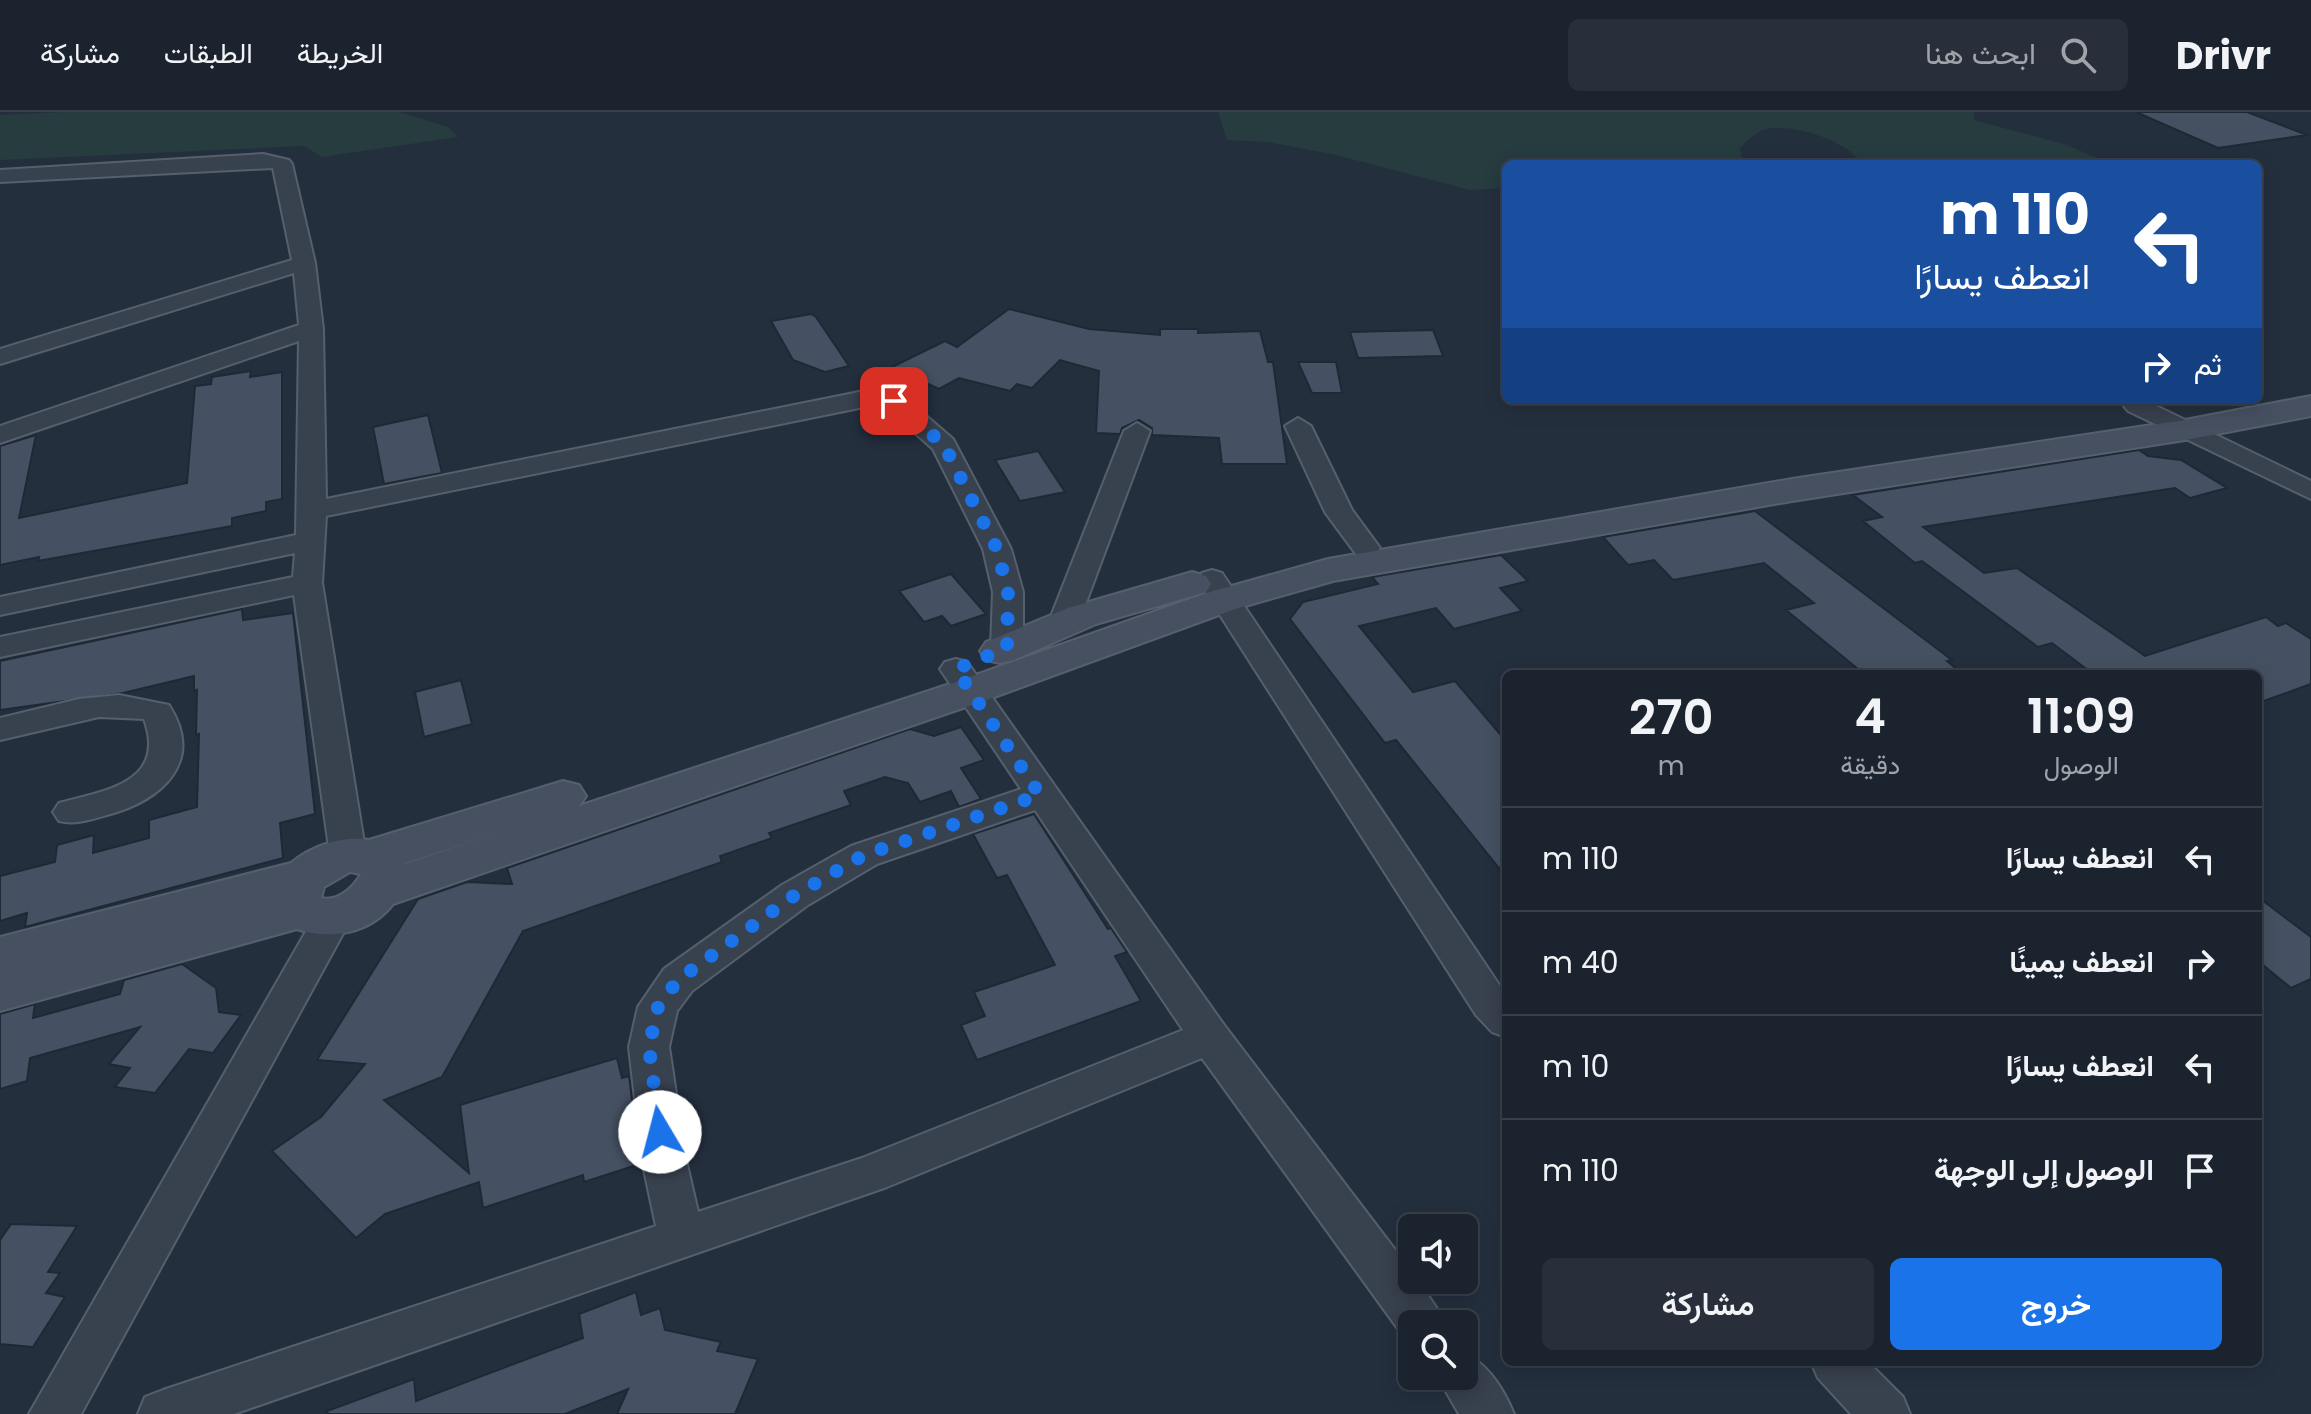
<!DOCTYPE html>
<html lang="ar">
<meta charset="utf-8">
<style>
body{margin:0;font-family:Poppins,Vazirmatn,sans-serif;background:#282f3a;color:#f1f3f6;direction:rtl;height:100vh;display:flex;flex-direction:column;font-size:30px;white-space:nowrap}
*{box-sizing:border-box;margin:0}
p{font-size:26px;color:#a0a4aa}
.icon{flex:none;width:44px;height:44px;fill:none;stroke:currentColor;stroke-width:2;stroke-linecap:round;stroke-linejoin:round}
.map{position:relative;flex:1;overflow:hidden;direction:ltr}
.details{position:absolute;left:1502px;top:558px;width:760px;height:696px;display:flex;flex-direction:column;background:#1b232e;border-radius:12px;box-shadow:0 4px 20px #0003,0 0 0 2px #39404a;direction:rtl}
.details>*{flex:none}
.guide{position:absolute;left:1502px;top:48px;width:760px;height:244px;border-radius:12px;box-shadow:0 4px 20px #0003,0 0 0 2px #39404a;direction:rtl;background:#1a4fa0;color:#fff;overflow:hidden}
.buttons{position:absolute;left:1398px;top:1102px;display:grid;gap:16px}
.buttons a{display:grid;place-items:center;width:80px;height:80px;border-radius:12px;background:#1b232e;box-shadow:0 4px 20px #0003,0 0 0 2px #39404a;font-size:40px}
.pin{position:absolute;display:grid;place-items:center;width:68px;height:68px;color:#fff;margin:-34px;border-radius:16px;box-shadow:0 4px 12px #0006}
.me{position:absolute;width:88px;margin:-44px;rotate:352deg;stroke-linejoin:round;filter:drop-shadow(0 0 6px #0008)}
.turn{display:flex;align-items:center;gap:28px;height:168px;padding:0 40px;font-size:36px}
.turn .icon{width:104px;height:104px;stroke-width:2.5}
.turn b{display:block;font-size:56px;line-height:68px}
.then{display:flex;align-items:center;height:76px;padding:0 40px;background:#0003;gap:16px;font-size:30px}
.eta{display:flex;justify-content:space-evenly;align-items:center;height:136px;text-align:center}
.eta b{font-size:48px;font-weight:600;line-height:56px}
.button{display:flex;gap:16px;margin-top:auto;padding:16px 40px}
.button a{flex:1;height:92px;border-radius:12px;background:#1a73e8;color:#fff;font-size:32px;font-weight:600;line-height:92px;text-align:center}
.button a+a{background:#282f3a;color:#f1f3f6}
ul{padding:0;list-style:none}
li{display:flex;align-items:center;gap:24px;height:104px;padding:0 40px;border-top:2px solid #39404a}
li div{flex:1}
li b{display:block;font-size:30px}
li em{font-style:normal}
header{display:flex;align-items:center;gap:48px;box-sizing:border-box;height:112px;padding:0 40px;background:#1b232e;border-bottom:2px solid #39404a}
header strong{font-size:38px}
nav{display:flex;gap:44px;margin-inline-start:auto;font-size:28px}
.search{width:560px;height:72px;background:#282f3a;display:flex;align-items:center;gap:20px;box-sizing:border-box;padding:0 28px;border-radius:12px;color:#a0a4aa;font-size:30px}
.map>svg:first-child{display:block}
.green{fill:#263c3f}
.building{fill:#455162;stroke:#1f2835;stroke-width:2}
.lines{fill:none;stroke-linecap:round;stroke-linejoin:round}
.street-casing{stroke:#565f6c;stroke-width:4}
.secondary-casing{stroke:#565f6c;stroke-width:4}
.street{fill:#38414e;fill-rule:evenodd}
.secondary{fill:#465061;fill-rule:evenodd}
.route{stroke:#1a73e8;stroke-width:14;stroke-dasharray:0 25.2}
</style>
<header>
<strong>Drivr</strong>
<div class="search"><svg class="icon" aria-label="search" viewBox="0 0 24 24"><circle cx="10" cy="10" r="6"/><path d="M15 15l6 6"/></svg>ابحث هنا</div>
<nav><a>الخريطة</a><a>الطبقات</a><a>مشاركة</a></nav>
</header>
<div class="map">
<svg width="2311" height="1302" viewBox="0 0 2311 1302">
<rect width="100%" height="100%" fill="#242f3e"/>
<!-- green -->
<path class="green" d="M 65,0 L 399,0 L 448,15 L 458,25 L 322,45 L 304,34 L 0,48 L 0,3 Z
M 1218,0 L 1974,0 L 1974,8 L 2067,33 L 2111,52 L 1862,52 C 1846,28 1798,14 1771,16 C 1757,18 1749,27 1740,36 L 1743,52 L 1506,52 L 1506,76 L 1470,78 L 1336,43 L 1269,30 L 1227,28 Z"/>
<!-- building -->
<path class="building" d="M 2136,0 L 2247,0 L 2307,23 L 2218,36 Z
M 1009,197 L 1089,217 L 1160,223 L 1160,217 L 1198,217 L 1198,221 L 1260,219 L 1268,250 L 1273,250 L 1287,352 L 1222,352 L 1219,326 L 1152,323 L 1152,316 L 1139,308 L 1122,316 L 1120,322 L 1096,321 L 1099,259 L 1060,248 L 1032,276 L 1017,272 L 1010,279 L 959,266 L 939,277 L 892,255 L 945,229 L 957,235 Z
M 811,202 L 816,205 L 849,254 L 825,260 L 793,248 L 771,209 Z
M 1433,218 L 1443,244 L 1358,246 L 1350,220 Z
M 1298,250 L 1336,250 L 1342,281 L 1312,281 Z
M 251,259 L 250,265 L 282,260 L 282,387 L 266,390 L 266,399 L 232,406 L 232,414 L 38,449 L 39,445 L 0,453 L 0,334 L 36,323 L 19,406 L 187,371 L 195,274 L 211,272 L 212,265 Z
M 428,303 L 442,361 L 384,372 L 373,315 Z
M 2139,338 L 2148,344 L 2181,348 L 2227,376 L 2190,386 L 2175,376 L 1923,415 L 1984,461 L 2017,456 L 2145,544 L 2266,505 L 2278,514 L 2286,511 L 2311,527 L 2311,572 L 2258,591 L 2258,562 L 2093,562 L 2052,531 L 2038,535 L 1922,449 L 1915,451 L 1863,409 L 1882,405 L 1853,383 Z
M 1038,339 L 1065,380 L 1020,389 L 995,348 Z
M 1755,399 L 1952,548 L 1947,549 L 1963,562 L 1864,562 L 1786,498 L 1814,491 L 1764,451 L 1673,468 L 1654,448 L 1628,453 L 1603,425 Z
M 1501,443 L 1528,469 L 1500,476 L 1522,499 L 1454,517 L 1436,496 L 1359,514 L 1413,580 L 1455,569 L 1506,629 L 1506,765 L 1396,628 L 1385,631 L 1290,507 L 1303,490 L 1378,472 L 1372,465 Z
M 951,462 L 986,502 L 951,514 L 942,504 L 924,510 L 899,479 Z
M 242,497 L 243,508 L 293,501 L 315,702 L 280,711 L 283,746 L 25,815 L 27,801 L 0,809 L 0,764 L 55,750 L 57,733 L 94,723 L 93,741 L 149,726 L 149,708 L 197,695 L 199,622 L 196,623 L 197,578 L 194,579 L 194,564 L 123,581 L 0,598 L 0,549 Z
M 461,568 L 472,612 L 424,625 L 415,580 Z
M 961,615 L 984,648 L 961,656 L 981,687 L 959,695 L 951,679 L 920,690 L 908,671 L 885,665 L 844,679 L 851,693 L 769,721 L 772,726 L 720,744 L 722,750 L 523,819 L 442,965 L 384,988 L 469,1061 L 460,993 L 617,946 L 622,966 L 629,964 L 640,1052 L 584,1070 L 583,1063 L 483,1096 L 479,1070 L 385,1102 L 356,1126 L 272,1039 L 321,1005 L 365,952 L 317,948 L 418,787 L 467,770 L 512,772 L 507,756 L 910,617 L 934,624 Z
M 1034,702 L 1108,817 L 1111,816 L 1127,840 L 1115,844 L 1141,889 L 977,948 L 961,913 L 985,904 L 974,880 L 1055,853 L 1007,763 L 997,766 L 973,722 Z
M 2258,785 L 2311,825 L 2311,867 L 2291,876 L 2258,849 Z
M 182,852 L 216,876 L 219,900 L 241,903 L 213,941 L 189,937 L 155,981 L 115,975 L 130,956 L 109,952 L 140,915 L 30,946 L 27,969 L 0,977 L 0,902 L 35,892 L 33,906 L 120,882 L 124,868 Z
M 11,1112 L 77,1114 L 48,1160 L 60,1161 L 46,1181 L 65,1185 L 33,1235 L 0,1232 L 0,1128 Z
M 636,1180 L 641,1203 L 660,1196 L 665,1218 L 721,1230 L 717,1239 L 758,1247 L 735,1302 L 617,1302 L 628,1277 L 565,1302 L 328,1302 L 327,1299 L 414,1267 L 416,1289 L 583,1226 L 579,1202 Z"/>
<g class="lines">
<!-- street casing -->
<g class="street-casing">
<path id="street" d="M 263,42 L 289,48 L 292,52 L 315,151 L 323,217 L 326,387 L 874,277 L 903,284 L 953,327 L 1011,437 L 1023,480 L 1023,536 L 1018,543 L 1007,546 L 996,543 L 991,536 L 993,480 L 983,437 L 933,337 L 886,295 L 874,293 L 326,404 L 322,471 L 366,743 L 361,752 L 348,756 L 335,752 L 330,743 L 294,483 L 0,545 L 0,525 L 293,465 L 295,441 L 0,503 L 0,485 L 296,423 L 299,229 L 0,331 L 0,314 L 299,213 L 294,161 L 0,252 L 0,237 L 292,148 L 273,56 L 0,70 L 0,58 Z
M 2131,288 L 2146,289 L 2311,369 L 2311,387 L 2128,299 L 2124,294 Z
M 1298,306 L 1311,314 L 1352,398 L 1380,436 L 1376,442 L 1356,442 L 1325,400 L 1285,314 Z
M 1137,311 L 1150,319 L 1078,512 L 1074,519 L 1052,519 L 1048,512 L 1124,319 Z
M 1212,458 L 1222,461 L 1506,883 L 1506,925 L 1492,920 L 1476,903 L 1197,467 L 1202,461 Z
M 956,547 L 967,550 L 1224,913 L 1412,1160 L 1412,1168 L 1418,1168 L 1447,1212 L 1412,1212 L 1412,1230 L 1406,1228 L 1202,946 L 887,1075 L 234,1302 L 138,1302 L 145,1285 L 163,1278 L 656,1114 L 642,1048 L 629,935 L 638,895 L 664,857 L 782,773 L 851,734 L 1021,677 L 940,557 L 945,550 ZM 1035,698 L 1183,918 L 862,1046 L 698,1100 L 686,1048 L 669,935 L 677,899 L 692,879 L 808,793 L 877,752 Z
M 119,583 L 169,593 C 206,651 160,689 107,703 C 90,708 75,713 59,709 L 53,700 L 59,691 C 102,679 168,672 144,607 L 99,605 L 0,628 L 0,606 L 79,587 Z
M 333,791 L 346,795 L 352,805 L 81,1302 L 29,1302 L 320,795 Z
M 1464,1242 C 1488,1251 1504,1278 1514,1302 L 1459,1302 L 1437,1264 L 1464,1264 Z
M 1811,1250 L 1868,1250 L 1903,1285 L 1910,1302 L 1851,1302 L 1818,1266 Z"/>
</g>
<!-- secondary casing -->
<g class="secondary-casing">
<path id="secondary" d="M 2311,284 L 2311,304 L 2185,328 L 1792,389 L 1333,469 L 1238,496 L 986,588 L 393,792 C 371,821 330,829 297,817 L 0,899 L 0,825 L 291,751 C 312,734 343,723 369,728 L 563,669 L 579,673 L 586,684 L 579,694 L 956,570 L 1210,480 L 1328,447 L 1792,367 L 2185,308 ZM 503,719 L 405,752 L 405,751 ZM 350,760 L 361,762 C 353,776 338,790 321,786 L 324,775 Z
M 1192,460 L 1206,464 L 1211,472 L 1206,480 L 1096,512 L 1014,548 L 1000,551 L 986,548 L 980,539 L 986,530 L 1068,496 Z"/>
</g>
<!-- street -->
<use href="#street" class="street"/>
<!-- secondary -->
<use href="#secondary" class="secondary"/>
</g>
<g class="lines">
<!-- route -->
<path class="route" d="M 660,1020 L 649,935 L 658,895 L 678,868 L 795,783 L 864,743 L 1040,683 L 956,557 L 1007,536 L 1008,480 L 997,437 L 944,333 L 894,289"/>
</g>
</svg>
<div class="buttons">
<a><svg class="icon" aria-label="sound" viewBox="0 0 24 24"><path d="M4 9h4l5-4v14l-5-4H4zM17 9q2 3 0 6"/></svg></a>
<a><svg class="icon" aria-label="search" viewBox="0 0 24 24"><circle cx="10" cy="10" r="6"/><path d="M15 15l6 6"/></svg></a>
</div>
<div class="pin" style="left:894px;top:289px;background:#d93025"><svg class="icon" aria-label="arrive" viewBox="0 0 24 24"><path d="M6 21V4h12l-3 4 3 4H6"/></svg></div>
<svg class="me" style="left:660px;top:1020px" viewBox="-20 -20 40 40"><circle r="19" fill="#fff"/><path d="M0-13L10 11 0 6-10 11z" fill="#1a73e8"/></svg>
<div class="guide">
<div class="turn"><svg class="icon" aria-label="left" viewBox="0 0 24 24"><path d="M17 20v-9H6M10 6l-5 5 5 5"/></svg><div><b>110 m</b>انعطف يسارًا</div></div>
<div class="then">ثم<svg class="icon" aria-label="right" viewBox="0 0 24 24"><path d="M7 20v-9h11M14 6l5 5-5 5"/></svg></div>
</div>
<section class="details">
<div class="eta">
<div><b>11:09</b><p>الوصول</p></div>
<div><b>4</b><p>دقيقة</p></div>
<div><b>270</b><p>m</p></div>
</div>
<ul>
<li><svg class="icon" aria-label="left" viewBox="0 0 24 24"><path d="M17 20v-9H6M10 6l-5 5 5 5"/></svg><div><b>انعطف يسارًا</b></div><em>110 m</em></li>
<li><svg class="icon" aria-label="right" viewBox="0 0 24 24"><path d="M7 20v-9h11M14 6l5 5-5 5"/></svg><div><b>انعطف يمينًا</b></div><em>40 m</em></li>
<li><svg class="icon" aria-label="left" viewBox="0 0 24 24"><path d="M17 20v-9H6M10 6l-5 5 5 5"/></svg><div><b>انعطف يسارًا</b></div><em>10 m</em></li>
<li><svg class="icon" aria-label="arrive" viewBox="0 0 24 24"><path d="M6 21V4h12l-3 4 3 4H6"/></svg><div><b>الوصول إلى الوجهة</b></div><em>110 m</em></li>
</ul>
<div class="button"><a>خروج</a><a>مشاركة</a></div>
</section>
</div>
